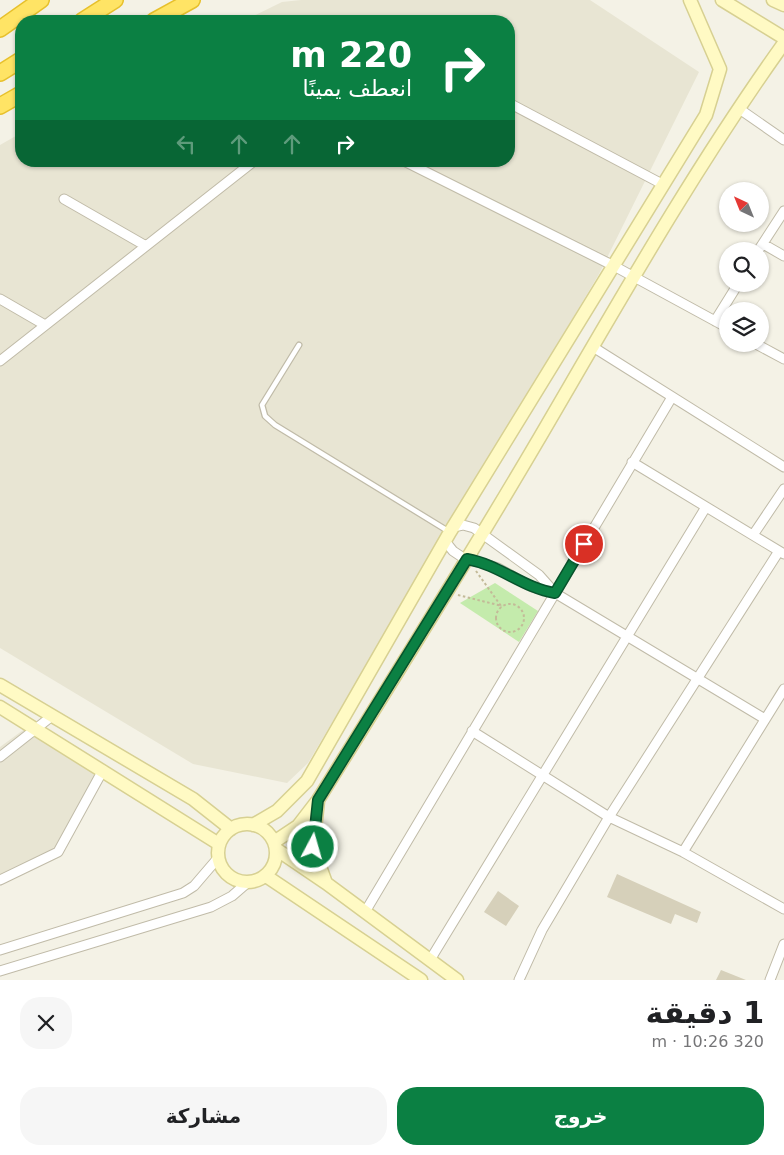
<!DOCTYPE html>
<html lang="ar">
<meta charset="utf-8">
<style>
body{margin:0;font-family:"DejaVu Sans",Cairo,sans-serif;background:#f6f6f6;color:#202124;direction:rtl;height:100vh;display:flex;flex-direction:column;font-size:19px;white-space:nowrap}
*{box-sizing:border-box;margin:0}
p{font-size:16px;color:#757577}
.icon{flex:none;width:28px;height:28px;fill:none;stroke:currentColor;stroke-width:2;stroke-linecap:round;stroke-linejoin:round}
.map{position:relative;height:980px;overflow:hidden;direction:ltr}
.side{display:flex;flex-direction:column;background:#fff;flex:1}
.side>*{flex:none}
.guide{position:absolute;left:15px;top:15px;width:500px;height:152px;border-radius:20px;box-shadow:0 1px 4px #0004;direction:rtl;background:#0b8043;color:#fff;overflow:hidden}
.needle{width:32px;rotate:317deg}
.buttons{position:absolute;left:719px;top:182px;display:grid;gap:10px}
.buttons a{display:grid;place-items:center;width:50px;height:50px;border-radius:50%;background:#fff;box-shadow:0 1px 4px #0004;font-size:25px}
.pin{position:absolute;display:grid;place-items:center;width:42px;height:42px;color:#fff;margin:-21px;border:2px solid #fff;border-radius:50%;box-shadow:0 1px 5px #0007}
.me{position:absolute;width:55px;margin:-28px;rotate:6deg;stroke-linejoin:round;filter:drop-shadow(0 0 4px #0008)}
.turn{display:flex;align-items:center;gap:18px;height:105px;padding:0 20px;font-size:22px}
.turn .icon{width:65px;height:65px;stroke-width:2.5}
.turn b{display:block;font-size:35px;line-height:42px}
.lanes{display:flex;align-items:center;height:48px;padding:0 20px;background:#0003;justify-content:center;gap:25px;direction:ltr}
.lanes .off{opacity:.35}
.round{display:grid;place-items:center;flex:none;width:52px;height:52px;border-radius:20px;background:#f6f6f6}
.head{display:flex;align-items:center;justify-content:space-between;height:85px;padding:0 20px}
h1{font-size:30px;font-weight:700;line-height:38px}
.action{display:flex;gap:10px;margin-top:auto;padding:10px 20px}
.action a{flex:1;height:58px;border-radius:20px;background:#0b8043;color:#fff;font-size:20px;font-weight:700;line-height:58px;text-align:center}
.action a+a{background:#f6f6f6;color:#202124}
.map>svg:first-child{display:block}
.residential{fill:#e8e5d3}
.green{fill:#c4ebac}
.building{fill:#d6d0ba}
.lines{fill:none;stroke-linecap:round;stroke-linejoin:round}
.lane-casing{stroke:#c0bba8;stroke-width:7}
.street-casing{stroke:#c0bba8;stroke-width:11}
.secondary-casing{stroke:#d7d092;stroke-width:15}
.highway-casing{stroke:#e7c02c;stroke-width:18}
.path{stroke:#c3ba98;stroke-width:2;stroke-dasharray:2.5 2.5;stroke-linecap:butt}
.lane{stroke:#fff;stroke-width:4.5}
.street{stroke:#fff;stroke-width:9}
.secondary{stroke:#fffac4;stroke-width:12}
.highway{stroke:#ffe465;stroke-width:15}
.route-casing{stroke:#07532c;stroke-width:12}
.route{stroke:#0b8043;stroke-width:9}
</style>
<div class="map">
<svg width="784" height="980" viewBox="0 0 784 980">
<rect width="100%" height="100%" fill="#f4f2e6"/>
<!-- residential -->
<path class="residential" d="M 301,0 L 590,0 L 699,72 L 599,274 L 308,763 L 287,783 L 193,764 L 0,648 L 0,145 L 21,133 L 21,161 L 509,161 L 509,21 L 243,21 L 282,2 Z
M 30,725 L 106,772 L 65,842 L 0,886 L 0,747 Z"/>
<!-- green -->
<path class="green" d="M 495,583 L 538,611 L 519,642 L 460,603 Z"/>
<!-- building -->
<path class="building" d="M 617,874 L 701,912 L 697,923 L 675,914 L 671,924 L 607,897 Z
M 498,891 L 519,906 L 506,926 L 484,912 Z
M 721,970 L 746,980 L 716,980 Z"/>
<g class="lines">
<!-- lane casing -->
<g class="lane-casing">
<path id="lane" d="M 299,345 L 262,405 L 265,416 L 275,425 L 448,531"/>
</g>
<!-- street casing -->
<g class="street-casing">
<path id="street" d="M 509,103 L 664,185
M 738,108 L 784,140
M 404,161 L 614,266 L 728,328
M 64,199 L 146,246
M 763,244 L 784,256
M 758,251 L 784,211
M 0,299 L 45,325
M 715,321 L 738,284
M 756,344 L 784,359
M 593,347 L 784,467
M 0,361 L 254,161
M 632,462 L 784,554
M 453,527 L 463,525 L 474,528 L 539,575 L 555,593 L 765,719
M 753,535 L 784,489
M 445,541 L 453,551 L 462,557 L 498,568 L 532,587 L 555,593
M 472,731 L 609,817 L 683,852 L 784,909
M 0,757 L 52,716
M 683,852 L 784,689
M 0,880 L 58,852 L 103,770
M 365,912 L 672,397
M 0,950 L 183,893 L 194,886 L 218,858
M 430,960 L 706,507
M 0,971 L 211,907 L 232,896 L 247,883
M 519,980 L 542,930 L 609,817 L 779,551
M 770,980 L 784,944"/>
</g>
<!-- secondary casing -->
<g class="secondary-casing">
<path id="secondary" d="M 722,0 L 784,38
M 773,0 L 784,5
M 0,685 L 193,799 L 231,829
M 0,707 L 219,844
M 318,801 L 313,847 L 326,883
M218 853a29 29 0 1 1 58 0a29 29 0 1 1-58 0Z
M 253,825 L 277,811 L 307,781 L 450,532 L 706,115 L 720,69 L 690,0
M 274,842 L 298,826 L 318,800 C 392,681 466,563 537,442 C 616,307 693,170 784,43
M 276,849 L 326,883 L 457,980
M 266,876 L 421,980"/>
</g>
<!-- highway casing -->
<g class="highway-casing">
<path id="highway" d="M 82,21 L 115,0
M 154,21 L 192,0
M 0,29 L 41,0
M 0,73 L 21,60
M 0,106 L 21,94"/>
</g>
<!-- path -->
<path class="path" d="M 476,571 L 501,606
M 458,595 L 502,606
M496 618a14 14 0 1 1 28 0a14 14 0 1 1-28 0Z"/>
<!-- lane -->
<use href="#lane" class="lane"/>
<!-- street -->
<use href="#street" class="street"/>
<!-- secondary -->
<use href="#secondary" class="secondary"/>
<!-- highway -->
<use href="#highway" class="highway"/>
</g>
<g class="lines">
<!-- route casing -->
<g class="route-casing">
<path id="route" d="M 313,847 L 318,800 L 467,559 C 500,565 523,588 555,593 L 584,544"/>
</g>
<!-- route -->
<use href="#route" class="route"/>
</g>
</svg>
<div class="buttons">
<a><svg class="needle" viewBox="-14 -14 28 28"><path d="M0-13l5 13h-10z" fill="#e53935"/><path d="M0 13l5-13h-10z" fill="#757577"/></svg></a>
<a><svg class="icon" aria-label="search" viewBox="0 0 24 24"><circle cx="10" cy="10" r="6"/><path d="M15 15l6 6"/></svg></a>
<a><svg class="icon" aria-label="layers" viewBox="0 0 24 24"><path d="M12 4l9 5-9 5-9-5zM3 14l9 5 9-5"/></svg></a>
</div>
<div class="pin" style="left:584px;top:544px;background:#d93025"><svg class="icon" aria-label="arrive" viewBox="0 0 24 24"><path d="M6 21V4h12l-3 4 3 4H6"/></svg></div>
<svg class="me" style="left:313px;top:847px" viewBox="-20 -20 40 40"><circle r="17" fill="#0b8043" stroke="#fff" stroke-width="3"/><path d="M0-11L8 9 0 5-8 9z" fill="#fff"/></svg>
<div class="guide">
<div class="turn"><svg class="icon" aria-label="right" viewBox="0 0 24 24"><path d="M7 20v-9h11M14 6l5 5-5 5"/></svg><div><b>220 m</b>انعطف يمينًا</div></div>
<div class="lanes"><svg class="icon off" aria-label="left" viewBox="0 0 24 24"><path d="M17 20v-9H6M10 6l-5 5 5 5"/></svg><svg class="icon off" aria-label="ahead" viewBox="0 0 24 24"><path d="M12 20V5M6 11l6-6 6 6"/></svg><svg class="icon off" aria-label="ahead" viewBox="0 0 24 24"><path d="M12 20V5M6 11l6-6 6 6"/></svg><svg class="icon" aria-label="right" viewBox="0 0 24 24"><path d="M7 20v-9h11M14 6l5 5-5 5"/></svg></div>
</div>
</div>
<section class="side">
<div class="head"><div><h1>1 دقيقة</h1><p>320 m · 10:26</p></div><a class="round"><svg class="icon" aria-label="close" viewBox="0 0 24 24"><path d="M6 6l12 12M18 6L6 18"/></svg></a></div>
<div class="action"><a>خروج</a><a>مشاركة</a></div>
</section>
